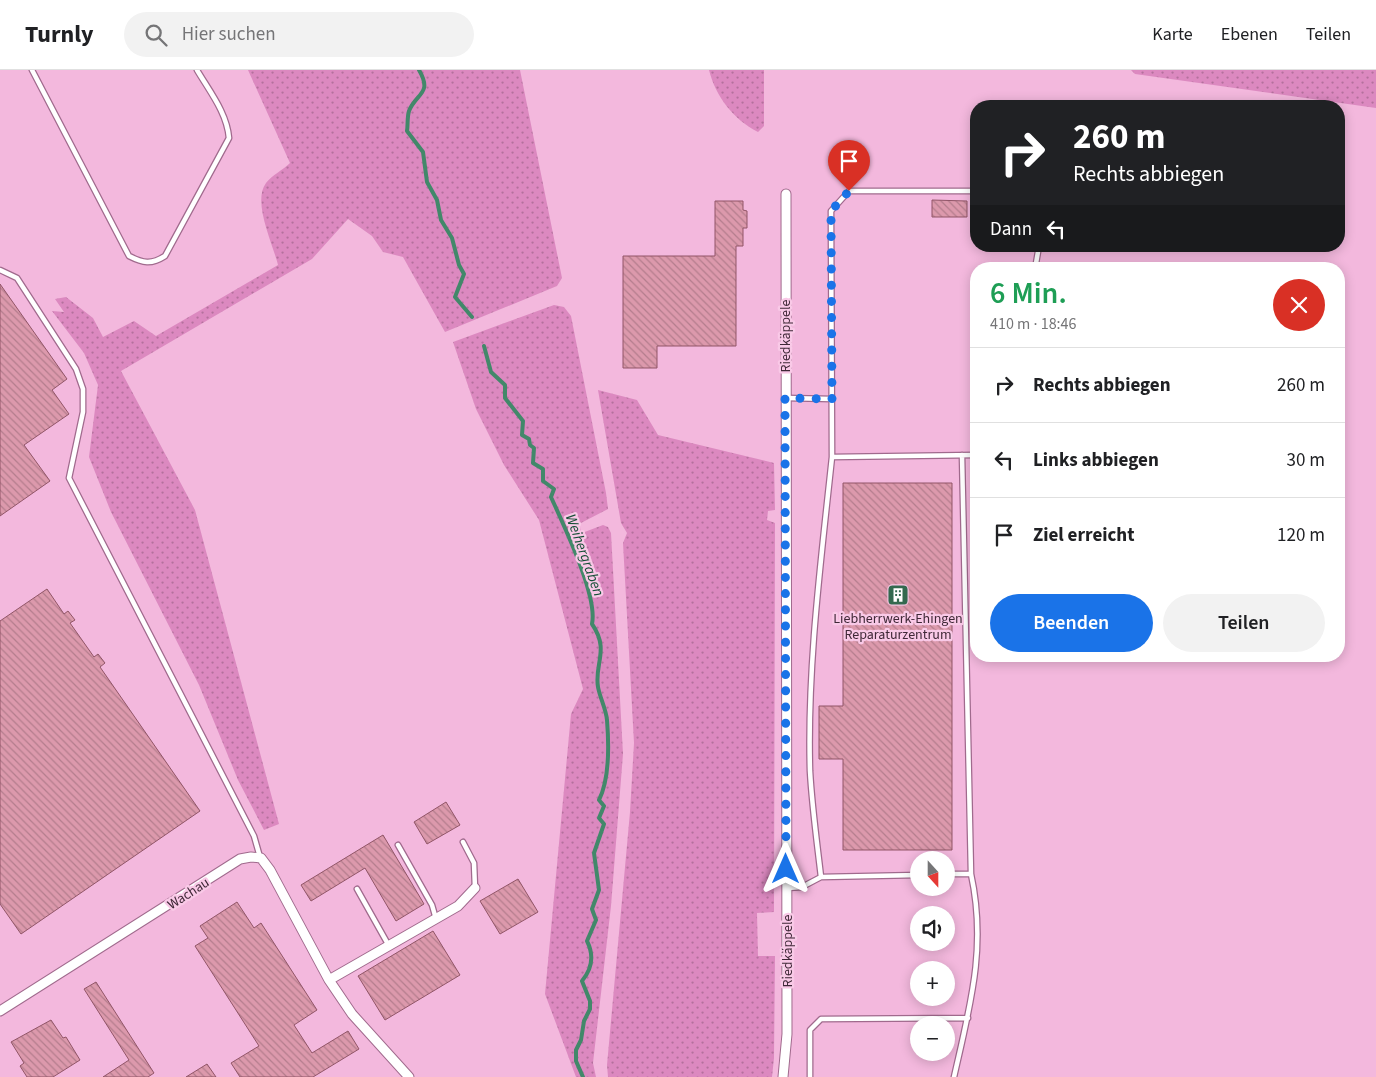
<!DOCTYPE html>
<html lang="de">
<meta charset="utf-8">
<style>
body{margin:0;font-family:"Source Sans 3",sans-serif;background:#f2f2f2;color:#202124;height:100vh;display:flex;flex-direction:column;font-size:19px;white-space:nowrap}
*{box-sizing:border-box;margin:0}
p{font-size:16px;color:#757577}
.icon{flex:none;width:28px;height:28px;fill:none;stroke:currentColor;stroke-width:2;stroke-linecap:round;stroke-linejoin:round}
.map{position:relative;flex:1;overflow:hidden}
.drawer{position:absolute;left:970px;top:192px;width:375px;height:400px;display:flex;flex-direction:column;background:#fff;border-radius:20px;box-shadow:0 2px 12px #0003}
.drawer>*{flex:none}
.hud{position:absolute;left:970px;top:30px;width:375px;height:152px;border-radius:20px;box-shadow:0 2px 12px #0003;background:#202124;color:#fff;overflow:hidden}
.needle{width:32px;rotate:159deg}
.buttons{position:absolute;left:910px;top:781px;display:grid;gap:10px}
.buttons a{display:grid;place-items:center;width:45px;height:45px;border-radius:50%;background:#fff;box-shadow:0 2px 12px #0003;font-size:25px}
.pin{position:absolute;display:grid;place-items:center;width:42px;height:42px;color:#fff;margin:-51px -21px;border-radius:50% 50% 50% 0;rotate:-45deg;box-shadow:0 0 5px #0007}
.pin .icon{rotate:45deg}
.me{position:absolute;width:55px;margin:-28px;rotate:0deg;stroke-linejoin:round;filter:drop-shadow(0 0 4px #0008)}
.turn{display:flex;align-items:center;gap:18px;height:105px;padding:0 20px;font-size:22px}
.turn .icon{width:65px;height:65px;stroke-width:2.5}
.turn b{display:block;font-size:35px;line-height:42px}
.then{display:flex;align-items:center;height:48px;padding:0 20px;background:#0003;gap:10px;font-size:19px}
.round{display:grid;place-items:center;flex:none;width:52px;height:52px;border-radius:26px;background:#f2f2f2}
.head{display:flex;align-items:center;justify-content:space-between;height:85px;padding:0 20px}
h1{font-size:30px;font-weight:600;line-height:38px;color:#1e9e55}
.action{display:flex;gap:10px;margin-top:auto;padding:10px 20px}
.action a{flex:1;height:58px;border-radius:30px;background:#1a73e8;color:#fff;font-size:20px;font-weight:600;line-height:58px;text-align:center}
.action a+a{background:#f2f2f2;color:#202124}
ul{padding:0;list-style:none}
li{display:flex;align-items:center;gap:15px;height:75px;padding:0 20px;border-top:1px solid #e0e0e0}
li div{flex:1}
li b{display:block;font-size:19px}
li em{font-style:normal}
header{display:flex;align-items:center;gap:30px;box-sizing:border-box;height:70px;padding:0 25px;background:#fff;border-bottom:1px solid #e0e0e0}
header strong{font-size:24px}
nav{display:flex;gap:28px;margin-inline-start:auto;font-size:18px}
.search{width:350px;height:45px;background:#f2f2f2;display:flex;align-items:center;gap:12px;box-sizing:border-box;padding:0 18px;border-radius:28px;color:#757577;font-size:19px}
.map>svg:first-child{display:block}
.grass{fill:url(#grass-dots)}
.lines{fill:none;stroke-linecap:round;stroke-linejoin:round}
.stream{stroke:#42886a;stroke-width:4}
.building{fill:url(#building-back-hatch);stroke:#915567}
.service-casing{stroke:#a06a8d;stroke-width:7}
.minor-casing{stroke:#a06a8d;stroke-width:11}
.service{stroke:#fff;stroke-width:4.5}
.minor{stroke:#fff;stroke-width:9}
.route{stroke:#1a73e8;stroke-width:9;stroke-dasharray:0 16.2}
.labels{text-anchor:middle;stroke-width:4.5;stroke-linejoin:round;paint-order:stroke}
.street-label{font-size:14px;fill:#3f2837;stroke:#f9c9e7}
.poi-label{font-size:14px;fill:#3f2837;stroke:#f9c9e7}
.water-label{font-size:15px;font-style:italic;fill:#154f36;stroke:#f9c9e7}
</style>
<header>
<strong>Turnly</strong>
<div class="search"><svg class="icon" aria-label="search" viewBox="0 0 24 24"><circle cx="10" cy="10" r="6"/><path d="M15 15l6 6"/></svg>Hier suchen</div>
<nav><a>Karte</a><a>Ebenen</a><a>Teilen</a></nav>
</header>
<div class="map">
<svg width="1376" height="1007" viewBox="0 0 1376 1007">
<defs>
<pattern id="grass-dots" width="8" height="8" patternUnits="userSpaceOnUse" patternTransform="scale(1.25)"><rect width="8" height="8" fill="#dc89c0"/><path d="M2 2h.1M6 6h.1" fill="none" stroke="#b4709d" stroke-width="1.8" stroke-linecap="round"/></pattern>
<pattern id="building-back-hatch" width="6" height="6" patternUnits="userSpaceOnUse" patternTransform="scale(1.25)"><rect width="6" height="6" fill="#dc99ac"/><path d="M-1 5l2 2M0 0l6 6M5-1l2 2" fill="none" stroke="#b47d8d"/></pattern>
</defs>
<rect width="100%" height="100%" fill="#f3b8dd"/>
<!-- grass -->
<path class="grass" d="M 248,0 L 520,0 L 562,208 L 557,216 L 445,262 L 403,187 L 383,182 L 372,166 L 348,149 L 312,189 L 121,301 L 195,440 L 279,754 L 264,760 L 238,710 L 199,615 L 111,442 L 89,387 L 98,315 L 84,283 L 52,241 L 64,242 L 55,229 L 66,227 L 93,248 L 103,267 L 134,251 L 156,266 L 278,195 C 273,174 252,132 266,113 C 272,105 283,100 290,93 Z
M 709,0 L 764,0 L 764,56 L 758,62 C 733,49 716,27 709,0 Z
M 1131,0 L 1376,0 L 1376,38 L 1135,4 Z
M 554,235 L 564,237 L 571,246 L 606,423 L 608,439 L 579,454 L 582,463 L 603,455 L 608,457 L 611,463 L 623,684 L 611,836 L 593,993 L 596,1007 L 576,1007 L 545,924 L 571,644 L 583,619 L 539,450 L 504,395 L 476,339 L 453,272 Z
M 598,320 L 637,330 L 658,365 L 774,393 L 775,440 L 768,441 L 767,450 L 775,453 L 774,842 L 757,843 L 758,886 L 775,886 L 774,988 L 772,1007 L 608,1007 L 607,995 L 630,742 L 634,673 L 623,473 L 627,463 L 621,453 Z"/>
<g class="lines">
<!-- stream -->
<path class="stream" d="M 419,0 C 433,24 416,23 409,41 C 407,47 408,56 407,61 L 423,82 L 427,112 L 437,130 L 441,150 L 452,168 L 459,195 L 464,204 L 455,227 L 472,247
M 484,276 L 491,302 L 505,315 L 505,328 L 523,351 L 522,365 L 529,369 L 530,375 L 534,378 L 533,393 L 543,399 L 543,411 L 554,419 L 551,427 C 564,456 598,526 592,554 C 610,580 594,594 598,617 C 600,628 606,639 607,650 C 609,675 610,708 599,730 L 604,736 L 599,748 L 604,754 L 594,783 L 599,820 L 592,839 L 596,850 L 587,871 C 594,885 592,899 582,911 L 590,931 L 590,939 L 584,951 L 581,970 L 576,980 L 576,991 L 583,1007"/>
</g>
<!-- building -->
<path class="building" d="M 932,130 L 967,131 L 967,147 L 932,147 Z
M 715,131 L 743,131 L 743,140 L 747,141 L 747,158 L 743,158 L 743,176 L 736,176 L 736,276 L 657,276 L 657,298 L 623,298 L 623,186 L 715,186 Z
M 0,214 L 67,309 L 52,320 L 69,344 L 24,375 L 50,411 L 0,446 Z
M 843,413 L 952,413 L 952,780 L 843,780 L 843,689 L 819,689 L 819,636 L 843,636 Z
M 47,519 L 64,544 L 68,541 L 75,550 L 70,553 L 94,587 L 98,584 L 105,593 L 100,597 L 200,741 L 21,864 L 0,834 L 0,551 Z
M 446,732 L 460,755 L 427,774 L 414,752 Z
M 383,765 L 424,834 L 396,851 L 365,798 L 311,831 L 301,815 Z
M 518,809 L 538,842 L 500,864 L 480,831 Z
M 237,832 L 254,858 L 261,853 L 317,940 L 294,955 L 312,983 L 348,961 L 359,979 L 313,1007 L 240,1007 L 231,993 L 259,976 L 195,876 L 208,868 L 200,856 Z
M 433,861 L 460,905 L 385,950 L 358,906 Z
M 96,912 L 154,1003 L 148,1007 L 103,1007 L 129,990 L 84,919 Z
M 51,950 L 63,968 L 66,967 L 80,990 L 53,1007 L 27,1007 L 20,996 L 24,993 L 11,972 Z
M 207,994 L 216,1007 L 186,1007 Z"/>
<g class="lines">
<!-- service casing -->
<g class="service-casing">
<path id="service" d="M 32,0 L 129,186 C 143,193 151,195 165,186 L 229,68 C 227,43 210,22 197,0
M 976,121 L 849,121 L 831,141 L 832,387 L 976,385
M 1035,199 L 1039,176
M 0,200 L 17,208 L 76,299 L 83,319 L 83,342 L 69,408 L 254,766 L 260,787
M 786,328 L 832,329
M 463,772 L 474,793 L 475,818
M 398,775 L 432,835 L 436,849
M 946,804 L 971,804 L 962,385
M 821,807 L 919,805
M 787,818 L 802,817 L 821,807 C 817,772 812,737 810,701 C 807,597 821,491 832,387
M 357,819 L 389,876
M 810,1007 L 810,960 L 821,949 L 968,948
M 954,1007 C 970,936 987,877 971,804"/>
</g>
<!-- minor casing -->
<g class="minor-casing">
<path id="minor" d="M 329,910 L 458,836 L 475,818
M 0,941 L 240,789 L 251,787 L 261,788 L 270,800 L 329,910 L 352,944 L 409,1007
M 783,1007 L 787,964 L 786,124"/>
</g>
<!-- service -->
<use href="#service" class="service"/>
<!-- minor -->
<use href="#minor" class="minor"/>
</g>
<g class="lines">
<!-- route -->
<path class="route" d="M 786,799 L 785,328 L 832,329 L 831,141 L 849,121"/>
</g>
<!-- icons -->
<defs>
<g id="building-square" transform="scale(1.125)"><rect x="-9" y="-9" width="18" height="18" rx="4" fill="#33694f" stroke="#f9c9e7"/><path d="M-4-6H4V6H1V3H-1V6H-4ZM-2.5-4.3h1.7v1.8h-1.7ZM.8-4.3h1.7v1.8H.8ZM-2.5-1h1.7V.8h-1.7ZM.8-1h1.7V.8H.8Z" fill="#fff"/></g>
</defs>
<g fill-rule="evenodd">
<use href="#building-square" x="898" y="525"/>
</g>
<g class="labels">
<!-- street labels -->
<g class="street-label">
<text transform="translate(785 266) rotate(-90)" y="5">Riedkäppele</text>
<text transform="translate(188 823) rotate(-33)" y="5">Wachau</text>
<text transform="translate(787 881) rotate(-90)" y="5">Riedkäppele</text>
</g>
<!-- poi labels -->
<g class="poi-label">
<text x="898" y="553">Liebherrwerk-Ehingen<tspan x="898" dy="16">Reparaturzentrum</tspan></text>
</g>
<!-- water labels -->
<g class="water-label">
<text transform="translate(585 485) rotate(70)" y="5">Weihergraben</text>
</g>
</g>
</svg>
<div class="buttons">
<a><svg class="needle" viewBox="-14 -14 28 28"><path d="M0-13l5 13h-10z" fill="#e53935"/><path d="M0 13l5-13h-10z" fill="#757577"/></svg></a>
<a><svg class="icon" aria-label="sound" viewBox="0 0 24 24"><path d="M4 9h4l5-4v14l-5-4H4zM17 9q2 3 0 6"/></svg></a>
<a>+</a>
<a>−</a>
</div>
<div class="pin" style="left:849px;top:121px;background:#d93025"><svg class="icon" aria-label="arrive" viewBox="0 0 24 24"><path d="M6 21V4h12l-3 4 3 4H6"/></svg></div>
<svg class="me" style="left:786px;top:799px" viewBox="-20 -20 40 40"><path d="M0-17L14 15 0 8-14 15z" fill="#1a73e8" stroke="#fff" stroke-width="4"/></svg>
<div class="hud">
<div class="turn"><svg class="icon" aria-label="right" viewBox="0 0 24 24"><path d="M7 20v-9h11M14 6l5 5-5 5"/></svg><div><b>260 m</b>Rechts abbiegen</div></div>
<div class="then">Dann<svg class="icon" aria-label="left" viewBox="0 0 24 24"><path d="M17 20v-9H6M10 6l-5 5 5 5"/></svg></div>
</div>
<section class="drawer">
<div class="head"><div><h1>6 Min.</h1><p>410 m · 18:46</p></div><a class="round" style="background:#d93025;color:#fff"><svg class="icon" aria-label="close" viewBox="0 0 24 24"><path d="M6 6l12 12M18 6L6 18"/></svg></a></div>
<ul>
<li><svg class="icon" aria-label="right" viewBox="0 0 24 24"><path d="M7 20v-9h11M14 6l5 5-5 5"/></svg><div><b>Rechts abbiegen</b></div><em>260 m</em></li>
<li><svg class="icon" aria-label="left" viewBox="0 0 24 24"><path d="M17 20v-9H6M10 6l-5 5 5 5"/></svg><div><b>Links abbiegen</b></div><em>30 m</em></li>
<li><svg class="icon" aria-label="arrive" viewBox="0 0 24 24"><path d="M6 21V4h12l-3 4 3 4H6"/></svg><div><b>Ziel erreicht</b></div><em>120 m</em></li>
</ul>
<div class="action"><a>Beenden</a><a>Teilen</a></div>
</section>
</div>
